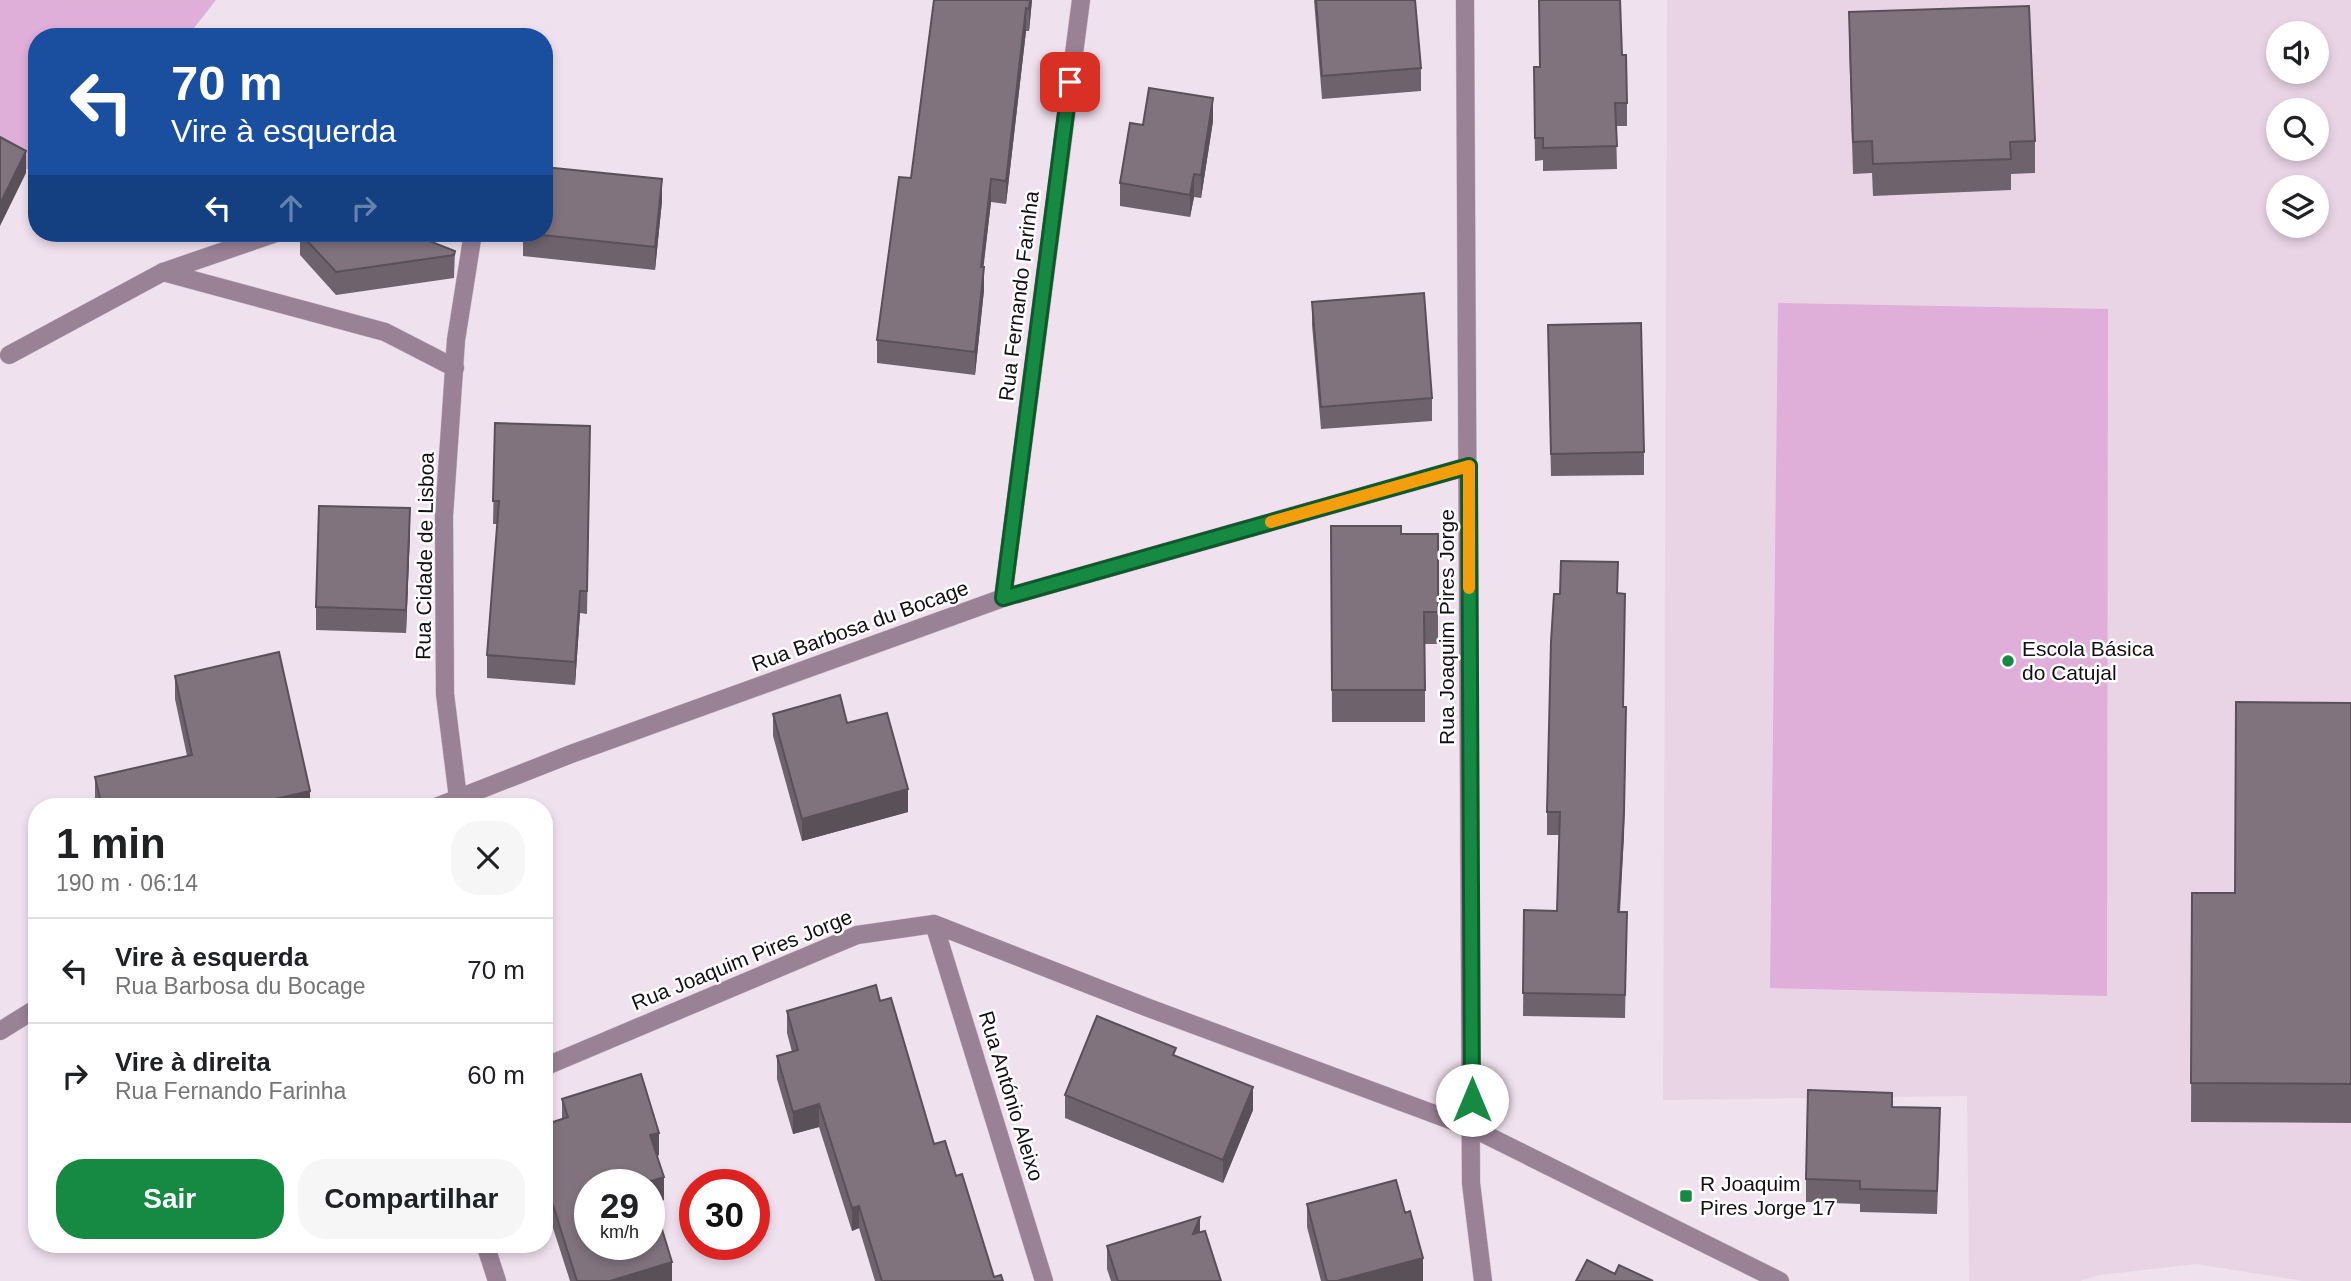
<!DOCTYPE html>
<html lang="pt">
<meta charset="utf-8">
<style>
body{margin:0;font-family:Arial,sans-serif;background:#f6f6f6;color:#202124;height:100vh;display:flex;flex-direction:column;font-size:26px;white-space:nowrap}
*{box-sizing:border-box;margin:0}
p{font-size:23px;color:#757577}
.icon{flex:none;width:38px;height:38px;fill:none;stroke:currentColor;stroke-width:2;stroke-linecap:round;stroke-linejoin:round}
.map{position:relative;flex:1;overflow:hidden}
.panel{position:absolute;left:28px;top:798px;width:525px;height:455px;display:flex;flex-direction:column;background:#fff;border-radius:28px;box-shadow:0 4px 10px #0003}
.panel>*{flex:none}
.top-card{position:absolute;left:28px;top:28px;width:525px;height:214px;border-radius:28px;box-shadow:0 4px 10px #0003;background:#1a4fa0;color:#fff;overflow:hidden}
.buttons{position:absolute;left:2266px;top:21px;display:grid;gap:14px}
.buttons a{display:grid;place-items:center;width:63px;height:63px;border-radius:50%;background:#fff;box-shadow:0 4px 10px #0003;font-size:35px}
.speed{position:absolute;left:574px;top:1169px;display:flex;gap:14px;font-size:35px;font-weight:700;text-align:center}
.speed>*{display:grid;place-content:center;width:91px;height:91px;border-radius:50%;background:#fff;box-shadow:0 4px 10px #0003;line-height:1}
.speed small{font-size:18px;font-weight:400}
.speed .limit{border:10px solid #d22;background:#fff;color:#111}
.pin{position:absolute;display:grid;place-items:center;width:60px;height:60px;color:#fff;margin:-30px;border-radius:14px;box-shadow:0 4px 10px #0006}
.me{position:absolute;width:77px;margin:-38px;rotate:0deg;stroke-linejoin:round;filter:drop-shadow(0 0 5px #0008)}
.turn{display:flex;align-items:center;gap:24px;height:147px;padding:0 28px;font-size:32px}
.turn .icon{width:91px;height:91px;stroke-width:2.5}
.turn b{display:block;font-size:49px;line-height:60px}
.lanes{display:flex;align-items:center;height:66px;padding:0 28px;background:#0003;justify-content:center;gap:35px;direction:ltr}
.lanes .off{opacity:.35}
.round{display:grid;place-items:center;flex:none;width:74px;height:74px;border-radius:28px;background:#f6f6f6}
.overview{display:flex;align-items:center;justify-content:space-between;height:119px;padding:0 28px}
h1{font-size:42px;font-weight:600;line-height:52px}
.button{display:flex;gap:14px;margin-top:auto;padding:14px 28px}
.button a{flex:1;height:80px;border-radius:28px;background:#168942;color:#fff;font-size:28px;font-weight:600;line-height:80px;text-align:center}
.button a+a{background:#f6f6f6;color:#202124}
ul{padding:0;list-style:none}
li{display:flex;align-items:center;gap:21px;height:105px;padding:0 28px;border-top:2px solid #e0e0e0}
li div{flex:1}
li b{display:block;font-size:26px}
li em{font-style:normal}
.map>svg:first-child{display:block}
.built{fill:#e9d4e6;fill-rule:evenodd}
.green{fill:#dfaed9}
.lines{fill:none;stroke-linecap:round;stroke-linejoin:round}
.service-casing{stroke:#cdbfcb;stroke-width:19}
.minor-casing{stroke:#cdbfcb;stroke-width:19}
.service{stroke:#998196;stroke-width:18}
.minor{stroke:#998196;stroke-width:18}
.wall{fill:#6e636c}
.shaded-wall{fill:#5a5058}
.building{fill:#80737e;stroke:#5a5058;stroke-width:2}
.route-casing{stroke:#0e592b;stroke-width:18}
.route{stroke:#168942;stroke-width:12}
.slow{stroke:#f59e0b;stroke-width:12}
.poi-dot{fill:#168942;stroke:#fff;stroke-width:2.5}
.labels{text-anchor:middle;stroke-width:5;stroke-linejoin:round;paint-order:stroke}
.street-label{font-size:21px;fill:#140f13;stroke:#fff}
.poi-label{font-size:21px;fill:#140f13;stroke:#fff;text-anchor:start}
</style>
<div class="map">
<svg width="2351" height="1281" viewBox="0 0 2351 1281">
<rect width="100%" height="100%" fill="#f0e1ee"/>
<!-- built -->
<path class="built" d="M 1667,0 L 2351,0 L 2351,1281 L 2303,1281 L 2196,1264 L 2100,1275 L 2080,1281 L 1969,1281 L 1967,1096 L 1663,1100 ZM 2278,33 L 2317,33 L 2317,72 L 2278,72 ZM 2278,110 L 2317,110 L 2317,149 L 2278,149 ZM 2278,187 L 2317,187 L 2317,226 L 2278,226 Z"/>
<!-- green -->
<path class="green" d="M 0,0 L 216,0 L 187,37 L 37,37 L 37,174 L 0,156 Z
M 1778,303 L 2108,309 L 2107,996 L 1770,988 Z"/>
<g class="lines">
<!-- service casing -->
<g class="service-casing">
<path id="service" d="M 163,272 L 385,332 L 455,368"/>
</g>
<!-- minor casing -->
<g class="minor-casing">
<path id="minor" d="M 1465,0 L 1471,1183 L 1483,1281
M 9,355 L 163,272 L 276,233
M 1003,598 L 1081,0
M 458,798 L 445,694 L 444,516 L 456,340 L 473,233
M 436,807 L 571,754 L 1003,598 L 1469,466
M 934,924 L 1044,1281
M 0,1031 L 37,1008
M 544,1067 L 857,935 L 934,924 L 1146,1007 L 1472,1128 L 1780,1281
M 485,1244 L 497,1281"/>
</g>
<!-- service -->
<use href="#service" class="service"/>
<!-- minor -->
<use href="#minor" class="minor"/>
</g>
<!-- wall -->
<path class="wall" d="M 1032,0 L 1029,31 L 1026,31 L 1006,204 L 991,202 L 983,267 L 984,290 L 975,375 L 877,363 L 877,340 L 911,178 Z
M 1314,0 L 1415,0 L 1421,68 L 1421,91 L 1322,99 Z
M 1849,12 L 2035,141 L 2035,173 L 2011,174 L 2011,190 L 1873,196 L 1872,173 L 1853,174 L 1849,44 Z
M 1622,55 L 1627,103 L 1627,126 L 1616,126 L 1617,169 L 1543,171 L 1543,160 L 1535,161 L 1534,67 Z
M 1213,121 L 1201,198 L 1194,197 L 1190,217 L 1120,206 L 1120,183 Z
M 662,201 L 655,270 L 523,256 L 523,233 Z
M 300,233 L 455,251 L 454,278 L 336,295 L 300,255 Z
M 1312,302 L 1432,398 L 1432,421 L 1321,429 L 1312,325 Z
M 1548,347 L 1644,452 L 1644,475 L 1551,476 Z
M 495,423 L 590,448 L 587,614 L 580,613 L 575,685 L 487,678 L 487,655 L 497,524 L 493,524 Z
M 1331,526 L 1401,534 L 1438,534 L 1438,644 L 1425,644 L 1425,722 L 1332,722 Z
M 410,531 L 406,633 L 316,630 L 316,607 Z
M 1617,593 L 1623,707 L 1626,729 L 1624,835 L 1620,912 L 1627,912 L 1625,1018 L 1523,1016 L 1524,910 L 1557,911 L 1559,835 L 1547,835 L 1547,812 L 1560,594 Z
M 175,676 L 310,807 L 97,807 L 95,800 L 95,777 L 187,756 L 175,699 Z
M 2351,703 L 2351,1123 L 2191,1122 L 2192,893 L 2235,893 Z
M 773,714 L 908,812 L 802,841 L 773,736 Z
M 880,1001 L 934,1144 L 956,1176 L 994,1277 L 1003,1281 L 875,1281 L 859,1228 L 852,1231 L 819,1127 L 793,1134 L 777,1079 L 777,1056 L 792,1052 L 787,1033 L 787,1011 Z
M 1176,1056 L 1253,1110 L 1223,1183 L 1065,1118 L 1065,1095 Z
M 562,1099 L 659,1155 L 657,1156 L 664,1200 L 654,1203 L 672,1281 L 570,1281 L 544,1200 L 544,1168 L 545,1168 L 544,1164 L 544,1125 L 562,1119 Z
M 1892,1107 L 1940,1131 L 1937,1214 L 1860,1212 L 1860,1204 L 1806,1202 L 1806,1179 Z
M 1307,1204 L 1423,1281 L 1321,1281 L 1307,1227 Z
M 1200,1232 L 1221,1281 L 1111,1281 L 1107,1269 L 1107,1246 Z"/>
<!-- shaded-wall -->
<path class="shaded-wall" d="M 1030,0 L 1032,0 L 1029,31 L 1029,9 Z
M 1026,8 L 1026,31 L 1006,204 L 1006,181 Z
M 1213,98 L 1213,121 L 1201,198 L 1201,175 Z
M 26,151 L 26,173 L 0,226 L 0,204 Z
M 1194,174 L 1194,197 L 1190,217 L 1190,195 Z
M 662,179 L 662,201 L 655,270 L 655,247 Z
M 991,179 L 991,202 L 981,289 L 981,267 Z
M 984,267 L 984,290 L 975,375 L 975,352 Z
M 410,508 L 410,531 L 406,633 L 406,610 Z
M 580,591 L 580,613 L 575,685 L 575,662 Z
M 1626,707 L 1624,835 L 1618,935 L 1618,912 Z
M 908,789 L 908,812 L 802,841 L 802,819 Z
M 310,791 L 310,807 L 240,807 Z
M 1253,1087 L 1253,1110 L 1223,1183 L 1223,1160 Z
M 819,1104 L 819,1127 L 793,1134 L 793,1112 Z
M 659,1133 L 659,1155 L 650,1158 L 650,1135 Z
M 664,1177 L 664,1200 L 649,1204 L 649,1185 L 648,1185 L 648,1182 Z
M 859,1206 L 859,1228 L 852,1231 L 852,1208 Z
M 1200,1217 L 1200,1240 L 1193,1234 Z
M 1423,1258 L 1423,1281 L 1337,1281 Z
M 672,1262 L 672,1281 L 610,1281 Z"/>
<!-- building -->
<path class="building" d="M 934,0 L 1030,0 L 1029,9 L 1026,8 L 1006,181 L 991,179 L 981,267 L 984,267 L 975,352 L 877,340 L 899,177 L 911,178 Z
M 1316,0 L 1415,0 L 1421,68 L 1322,76 Z
M 1539,0 L 1620,0 L 1622,55 L 1626,55 L 1627,103 L 1615,103 L 1617,146 L 1543,148 L 1543,138 L 1535,138 L 1534,67 L 1540,67 Z
M 2029,6 L 2035,141 L 2010,142 L 2011,159 L 1873,164 L 1872,141 L 1853,142 L 1849,12 Z
M 479,30 L 478,37 L 455,37 Z
M 1149,88 L 1213,98 L 1201,175 L 1194,174 L 1190,195 L 1120,183 L 1130,123 L 1143,125 Z
M 0,137 L 26,151 L 0,204 Z
M 544,167 L 662,179 L 655,247 L 523,233 L 544,233 Z
M 300,233 L 409,233 L 455,251 L 454,255 L 336,272 Z
M 1424,293 L 1432,398 L 1321,407 L 1312,302 Z
M 1641,323 L 1644,452 L 1551,454 L 1548,325 Z
M 495,423 L 590,426 L 587,591 L 580,591 L 575,662 L 487,655 L 499,501 L 493,501 Z
M 319,506 L 410,508 L 406,610 L 316,607 Z
M 1331,526 L 1401,526 L 1401,534 L 1438,534 L 1438,612 L 1424,612 L 1425,690 L 1332,690 Z
M 1561,561 L 1618,562 L 1617,593 L 1625,594 L 1623,707 L 1626,707 L 1624,812 L 1618,912 L 1627,912 L 1625,995 L 1523,993 L 1524,910 L 1557,911 L 1560,812 L 1547,812 L 1551,642 L 1554,594 L 1560,594 Z
M 279,652 L 310,791 L 240,807 L 102,807 L 95,777 L 192,755 L 175,676 Z
M 840,695 L 847,723 L 887,713 L 908,789 L 802,819 L 773,714 Z
M 2236,702 L 2351,703 L 2351,1084 L 2191,1083 L 2192,893 L 2235,893 Z
M 876,985 L 880,1001 L 891,998 L 934,1144 L 945,1141 L 956,1176 L 962,1174 L 994,1277 L 1001,1275 L 1003,1281 L 882,1281 L 859,1206 L 852,1208 L 819,1104 L 793,1112 L 777,1056 L 798,1050 L 787,1011 Z
M 1097,1016 L 1176,1048 L 1173,1055 L 1253,1087 L 1223,1160 L 1065,1095 Z
M 641,1074 L 659,1133 L 650,1135 L 664,1177 L 648,1182 L 649,1185 L 590,1185 L 590,1244 L 649,1244 L 649,1187 L 672,1262 L 610,1281 L 577,1281 L 544,1177 L 544,1168 L 552,1166 L 544,1141 L 544,1125 L 568,1117 L 562,1099 Z
M 1808,1090 L 1892,1093 L 1892,1107 L 1940,1108 L 1937,1191 L 1860,1189 L 1860,1181 L 1806,1179 Z
M 1396,1180 L 1405,1213 L 1410,1211 L 1423,1258 L 1337,1281 L 1327,1281 L 1307,1204 Z
M 1200,1217 L 1193,1234 L 1205,1231 L 1221,1281 L 1118,1281 L 1107,1246 Z
M 1587,1260 L 1615,1274 L 1619,1265 L 1653,1281 L 1576,1281 Z"/>
<g class="lines">
<!-- route casing -->
<g class="route-casing">
<path id="route" d="M 1070,82 L 1003,598 L 1469,466 L 1472,1100"/>
</g>
<!-- route -->
<use href="#route" class="route"/>
<!-- slow -->
<path class="slow" d="M 1271,522 L 1469,466 L 1469,588"/>
</g>
<!-- markers -->
<g class="poi-dot">
<circle cx="2008" cy="661" r="7"/>
<rect x="1679" y="1189" width="14" height="14" rx="3.5"/>
</g>
<g class="labels">
<!-- street labels -->
<g class="street-label">
<text transform="translate(1019 296) rotate(-83)" y="7">Rua Fernando Farinha</text>
<text transform="translate(425 556) rotate(-89)" y="7">Rua Cidade de Lisboa</text>
<text transform="translate(860 626) rotate(-20)" y="7">Rua Barbosa du Bocage</text>
<text transform="translate(1447 627) rotate(-90)" y="7">Rua Joaquim Pires Jorge</text>
<text transform="translate(742 960) rotate(-22)" y="7">Rua Joaquim Pires Jorge</text>
<text transform="translate(1011 1096) rotate(73)" y="7">Rua António Aleixo</text>
</g>
<!-- poi labels -->
<g class="poi-label">
<text x="2022" y="656">Escola Básica<tspan x="2022" dy="24">do Catujal</tspan></text>
<text x="1700" y="1191">R Joaquim<tspan x="1700" dy="24">Pires Jorge 17</tspan></text>
</g>
</g>
</svg>
<div class="buttons">
<a><svg class="icon" aria-label="sound" viewBox="0 0 24 24"><path d="M4 9h4l5-4v14l-5-4H4zM17 9q2 3 0 6"/></svg></a>
<a><svg class="icon" aria-label="search" viewBox="0 0 24 24"><circle cx="10" cy="10" r="6"/><path d="M15 15l6 6"/></svg></a>
<a><svg class="icon" aria-label="layers" viewBox="0 0 24 24"><path d="M12 4l9 5-9 5-9-5zM3 14l9 5 9-5"/></svg></a>
</div>
<div class="speed"><div>29<small>km/h</small></div><div class="limit">30</div></div>
<div class="pin" style="left:1070px;top:82px;background:#d93025"><svg class="icon" aria-label="arrive" viewBox="0 0 24 24"><path d="M6 21V4h12l-3 4 3 4H6"/></svg></div>
<svg class="me" style="left:1472px;top:1100px" viewBox="-20 -20 40 40"><circle r="19" fill="#fff"/><path d="M0-13L10 11 0 6-10 11z" fill="#168942"/></svg>
<div class="top-card">
<div class="turn"><svg class="icon" aria-label="left" viewBox="0 0 24 24"><path d="M17 20v-9H6M10 6l-5 5 5 5"/></svg><div><b>70 m</b>Vire à esquerda</div></div>
<div class="lanes"><svg class="icon" aria-label="left" viewBox="0 0 24 24"><path d="M17 20v-9H6M10 6l-5 5 5 5"/></svg><svg class="icon off" aria-label="ahead" viewBox="0 0 24 24"><path d="M12 20V5M6 11l6-6 6 6"/></svg><svg class="icon off" aria-label="right" viewBox="0 0 24 24"><path d="M7 20v-9h11M14 6l5 5-5 5"/></svg></div>
</div>
<section class="panel">
<div class="overview"><div><h1>1 min</h1><p>190 m · 06:14</p></div><a class="round"><svg class="icon" aria-label="close" viewBox="0 0 24 24"><path d="M6 6l12 12M18 6L6 18"/></svg></a></div>
<ul>
<li><svg class="icon" aria-label="left" viewBox="0 0 24 24"><path d="M17 20v-9H6M10 6l-5 5 5 5"/></svg><div><b>Vire à esquerda</b><p>Rua Barbosa du Bocage</p></div><em>70 m</em></li>
<li><svg class="icon" aria-label="right" viewBox="0 0 24 24"><path d="M7 20v-9h11M14 6l5 5-5 5"/></svg><div><b>Vire à direita</b><p>Rua Fernando Farinha</p></div><em>60 m</em></li>
</ul>
<div class="button"><a>Sair</a><a>Compartilhar</a></div>
</section>
</div>
